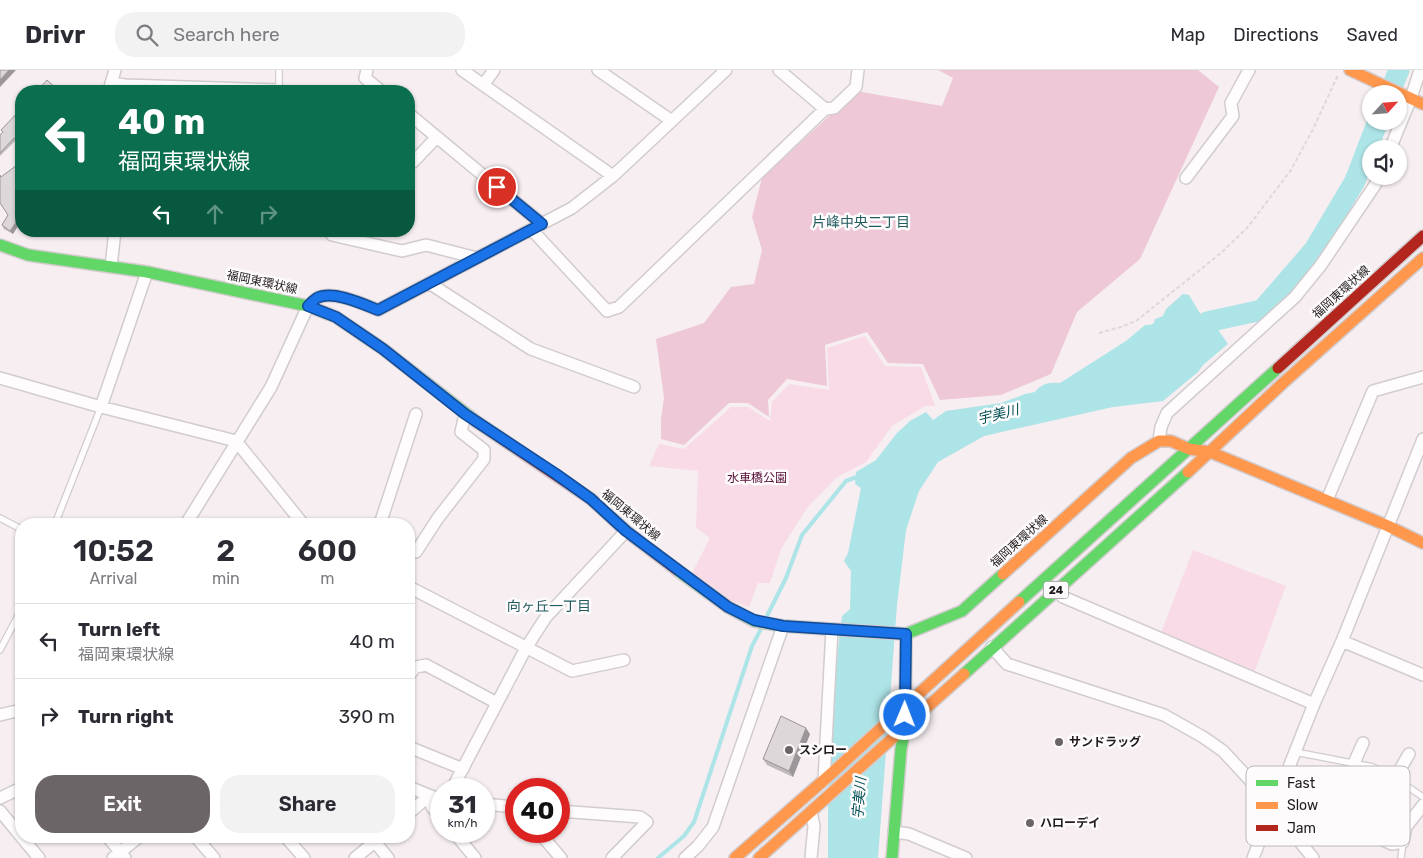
<!DOCTYPE html>
<meta charset="utf-8">
<style>
body{margin:0;font-family:Rubik,"Noto Sans JP",sans-serif;background:#f2f2f3;color:#2b2b33;height:100vh;display:flex;flex-direction:column;font-size:19px;white-space:nowrap}
*{box-sizing:border-box;margin:0}
p{font-size:16px;color:#7c7c81}
.icon{flex:none;width:28px;height:28px;fill:none;stroke:currentColor;stroke-width:2;stroke-linecap:round;stroke-linejoin:round}
.map{position:relative;flex:1;overflow:hidden}
.details{position:absolute;left:15px;top:448px;width:400px;height:325px;display:flex;flex-direction:column;background:#fff;border-radius:20px;box-shadow:0 1px 4px #0004}
.details>*{flex:none}
.banner{position:absolute;left:15px;top:15px;width:400px;height:152px;border-radius:20px;box-shadow:0 1px 4px #0004;background:#0b6e4f;color:#fff;overflow:hidden}
.needle{width:32px;rotate:64deg}
.buttons{position:absolute;left:1362px;top:15px;display:grid;gap:10px}
.buttons a{display:grid;place-items:center;width:45px;height:45px;border-radius:50%;background:#fff;box-shadow:0 1px 4px #0004;font-size:25px}
.speed{position:absolute;left:430px;top:708px;display:flex;gap:10px;font-size:25px;font-weight:700;text-align:center}
.speed>*{display:grid;place-content:center;width:65px;height:65px;border-radius:50%;background:#fff;box-shadow:0 1px 4px #0004;line-height:1}
.speed small{font-size:12px;font-weight:400}
.speed .limit{border:8px solid #d22;background:#fff;color:#111}
.pin{position:absolute;display:grid;place-items:center;width:42px;height:42px;color:#fff;margin:-21px;border:2px solid #fff;border-radius:50%;box-shadow:0 1px 5px #0007}
.me{position:absolute;width:55px;margin:-28px;rotate:1deg;stroke-linejoin:round;filter:drop-shadow(0 0 4px #0008)}
.turn{display:flex;align-items:center;gap:18px;height:105px;padding:0 20px;font-size:22px}
.turn .icon{width:65px;height:65px;stroke-width:2.5}
.turn b{display:block;font-size:35px;line-height:42px}
.lanes{display:flex;align-items:center;height:48px;padding:0 20px;background:#0003;justify-content:center;gap:25px;direction:ltr}
.lanes .off{opacity:.35}
.eta{display:flex;justify-content:space-evenly;align-items:center;height:85px;text-align:center}
.eta b{font-size:30px;font-weight:600;line-height:35px}
.action{display:flex;gap:10px;margin-top:auto;padding:10px 20px}
.action a{flex:1;height:58px;border-radius:20px;background:#6c6567;color:#fff;font-size:20px;font-weight:600;line-height:58px;text-align:center}
.action a+a{background:#f2f2f3;color:#2b2b33}
ul{padding:0;list-style:none}
li{display:flex;align-items:center;gap:15px;height:75px;padding:0 20px;border-top:1px solid #e1e1e2}
li div{flex:1}
li b{display:block;font-size:19px}
li em{font-style:normal}
header{display:flex;align-items:center;gap:30px;box-sizing:border-box;height:70px;padding:0 25px;background:#fff;border-bottom:1px solid #e1e1e2}
header strong{font-size:24px}
nav{display:flex;gap:28px;margin-inline-start:auto;font-size:18px}
.search{width:350px;height:45px;background:#f2f2f3;display:flex;align-items:center;gap:12px;box-sizing:border-box;padding:0 18px;border-radius:20px;color:#7c7c81;font-size:19px}
.map>svg:first-child{display:block}
.green{fill:#f8dbe6}
.forest{fill:#eec8d7}
.water{fill:#ade4e7}
.lines{fill:none;stroke-linecap:round;stroke-linejoin:round}
.stream{stroke:#ade4e7;stroke-width:4}
.river{stroke:#ade4e7;stroke-width:21}
.lane-casing{stroke:#d2ccce;stroke-width:8}
.street-casing{stroke:#d2ccce;stroke-width:14}
.fast-casing{stroke:#d2ccce;stroke-width:14}
.slow-casing{stroke:#d2ccce;stroke-width:14}
.jam-casing{stroke:#d2ccce;stroke-width:14}
.path{stroke:#dbd9d9;stroke-width:2;stroke-dasharray:4 2.5;stroke-linecap:butt}
.lane{stroke:#fefcfd;stroke-width:5.5}
.street{stroke:#fefcfd;stroke-width:11}
.fast{stroke:#63d668;stroke-width:11}
.slow{stroke:#ff974d;stroke-width:11}
.jam{stroke:#b3261e;stroke-width:11}
.wall{fill:#bfb9bb}
.shaded-wall{fill:#9b9699}
.building{fill:#ded7da;stroke:#9b9699}
.route-casing{stroke:#114b97;stroke-width:12}
.route{stroke:#1a73e8;stroke-width:9}
.poi-dot{fill:#6c6567;stroke:#fefbfc;stroke-width:2}
.labels{text-anchor:middle;stroke-width:5;stroke-linejoin:round;paint-order:stroke}
.shield{fill:#fefbfc;stroke:#635e60;stroke-width:1}
.shield-label{font-size:11px;font-weight:bold;fill:#211b1d}
.street-label{font-size:12px;fill:#211b1d;stroke:#fefbfc}
.park-label{font-size:12px;fill:#540c33;stroke:#fefbfc}
.poi-label{font-size:12px;font-weight:bold;fill:#211b1d;stroke:#fefbfc;text-anchor:start}
.neighbourhood-label{font-size:14px;fill:#235d60;stroke:#fefbfc}
.water-label{font-size:14px;font-style:italic;fill:#014f53;stroke:#fefbfc}
.key{fill:#fefbfc;stroke:#bcb8b9;stroke-width:1}
.key-label{font-size:14px;fill:#211b1d}
</style>
<header>
<strong>Drivr</strong>
<div class="search"><svg class="icon" aria-label="search" viewBox="0 0 24 24"><circle cx="10" cy="10" r="6"/><path d="M15 15l6 6"/></svg>Search here</div>
<nav><a>Map</a><a>Directions</a><a>Saved</a></nav>
</header>
<div class="map">
<svg width="1423" height="788" viewBox="0 0 1423 788">
<rect width="100%" height="100%" fill="#f6eef1"/>
<!-- green -->
<path class="green" d="M 865,266 L 885,296 L 921,297 L 935,336 L 925,336 L 892,356 L 866,392 L 836,408 L 807,438 L 781,479 L 770,513 L 758,513 L 749,537 L 727,529 L 691,505 L 710,468 L 696,458 L 698,401 L 649,396 L 659,374 L 684,379 L 731,337 L 748,337 L 770,351 L 772,332 L 789,314 L 829,320 L 827,278 Z
M 1193,480 L 1286,516 L 1254,603 L 1160,565 Z"/>
<!-- forest -->
<path class="forest" d="M 938,0 L 1198,0 L 1219,17 L 1140,189 L 1077,242 L 1051,304 L 1001,325 L 940,330 L 923,294 L 888,293 L 867,262 L 825,275 L 827,316 L 787,309 L 768,330 L 769,347 L 748,333 L 729,333 L 684,375 L 661,369 L 661,348 L 664,328 L 656,269 L 704,253 L 731,217 L 754,214 L 762,180 L 752,147 L 762,108 L 856,21 L 942,36 L 953,8 Z"/>
<!-- water -->
<path class="water" d="M 1183,224 L 1189,225 L 1201,245 L 1216,257 L 1228,274 L 1203,295 L 1198,302 L 1163,331 L 1113,337 L 984,366 L 938,392 L 919,421 L 906,460 L 897,535 L 878,788 L 828,788 L 828,683 L 839,570 L 842,546 L 850,539 L 851,501 L 844,491 L 848,483 L 861,418 L 855,414 L 856,402 L 876,390 L 897,363 L 910,351 L 926,342 L 933,350 L 946,341 L 1001,333 L 1025,324 L 1035,322 C 1042,313 1049,312 1060,313 L 1126,271 L 1145,255 L 1150,255 L 1154,253 L 1155,249 L 1163,246 L 1166,239 Z"/>
<g class="lines">
<!-- stream -->
<path class="stream" d="M 766,548 L 786,508 L 802,465 L 846,411 L 860,406
M 658,788 L 684,766 L 694,752 L 752,576 L 762,557"/>
<!-- river -->
<path class="river" d="M 1389,24 L 1399,0
M 1186,264 L 1207,252 L 1262,240 L 1314,180 L 1355,111 L 1378,51"/>
<!-- lane casing -->
<g class="lane-casing">
<path id="lane" d="M 279,21 L 279,0
M 0,448 L 21,459
M 55,454 L 101,337
M 0,580 L 21,540
M 1295,682 L 1373,697 L 1392,706 L 1423,727
M 1401,788 L 1403,772"/>
</g>
<!-- street casing -->
<g class="street-casing">
<path id="street" d="M 367,0 L 365,8 L 381,21
M 462,0 L 613,106
M 598,0 L 672,51
M 779,0 L 825,39
M 111,13 L 125,15 L 279,20
M 484,14 L 494,0
M 109,21 L 115,0
M 409,44 L 542,154
M 1390,79 L 1411,28 L 1420,0
M 409,91 L 413,92 L 437,67
M 1186,108 L 1233,46 L 1231,33 L 1249,0
M 532,160 L 607,241 L 619,237 L 825,39 L 834,38 L 856,17 L 858,0
M 330,161 L 332,165 L 402,181 L 426,175 L 477,188
M 111,196 L 115,161
M 429,213 L 531,279 L 634,317
M 0,308 L 101,337 L 236,371 L 303,454
M 101,337 L 147,202
M 1159,371 L 1161,357 L 1167,343 L 1295,227 L 1321,195 L 1375,115 L 1379,106
M 1327,430 L 1373,321 L 1423,307
M 186,454 L 271,317 L 308,236 C 311,233 314,230 317,228 C 333,220 363,234 378,240 L 572,138 L 613,106 L 726,0
M 380,454 L 416,344
M 409,478 L 416,482 L 438,448 L 484,389 L 484,380 L 461,362 L 465,344
M 409,519 L 413,519 L 572,601 L 624,590
M 1056,520 L 1063,527 L 1314,634
M 1342,571 L 1423,605
M 992,577 L 1007,594 L 1164,645 L 1203,667 L 1223,681 L 1249,709 L 1313,788
M 409,605 L 416,597 L 426,595 L 497,633
M 0,645 L 21,640
M 409,677 L 463,699
M 1354,693 L 1363,673
M 1395,708 L 1409,684
M 824,710 L 832,559
M 409,717 L 441,730
M 452,719 L 526,578 L 546,547 L 626,461
M 429,726 L 432,737 L 441,747
M 0,728 L 21,718
M 484,734 L 516,737
M 0,741 L 39,788
M 559,741 L 640,747 L 647,752 L 612,788
M 811,742 L 814,756 L 811,788
M 409,743 L 429,726
M 453,761 L 475,788
M 538,761 L 561,788
M 894,762 L 909,764 L 966,788
M 1367,763 L 1392,774 L 1403,772 L 1406,757 L 1423,735
M 107,766 L 125,788
M 195,766 L 214,788
M 285,766 L 304,788
M 375,772 L 388,788
M 113,788 L 140,766
M 355,788 L 382,766
M 685,788 L 698,776 L 713,757 L 783,556
M 1253,788 L 1314,634 L 1342,571 L 1423,369"/>
</g>
<!-- fast casing -->
<g class="fast-casing">
<path id="fast" d="M 0,175 L 28,185 L 147,202 L 308,236 L 336,247 L 383,279 L 477,352
M 677,500 L 728,537 L 754,551 L 783,556 L 906,564 L 962,541 L 1003,504
M 1019,532 L 1278,298
M 964,604 L 1188,402
M 892,788 L 901,679 L 905,656 L 906,564"/>
</g>
<!-- slow casing -->
<g class="slow-casing">
<path id="slow" d="M 1350,0 L 1423,34
M 1210,382 L 1388,456 L 1423,473
M 1188,402 L 1283,313 L 1423,188
M 1003,504 L 1131,388 L 1159,371 L 1171,371 L 1189,379 L 1210,382
M 735,788 L 832,703 L 1019,532
M 759,788 L 964,604"/>
</g>
<!-- jam casing -->
<g class="jam-casing">
<path id="jam" d="M 1278,298 L 1423,166
M 477,352 L 591,429 L 626,461 L 677,500"/>
</g>
<!-- path -->
<path class="path" d="M 1099,263 L 1121,257 L 1136,251 L 1221,183 L 1247,158 L 1291,100 L 1313,59 L 1338,5"/>
<!-- lane -->
<use href="#lane" class="lane"/>
<!-- street -->
<use href="#street" class="street"/>
<!-- fast -->
<use href="#fast" class="fast"/>
<!-- slow -->
<use href="#slow" class="slow"/>
<!-- jam -->
<use href="#jam" class="jam"/>
</g>
<!-- wall -->
<path class="wall" d="M 21,39 L 21,69 L 18,72 L 16,70 L 0,86 L 0,65 Z
M 21,92 L 21,151 L 13,164 L 4,159 L 2,155 L 8,145 L 1,107 Z
M 810,664 L 793,707 L 767,695 L 763,689 Z"/>
<!-- shaded-wall -->
<path class="shaded-wall" d="M 9,0 L 16,0 L 0,17 L 0,10 Z
M 21,144 L 21,151 L 13,164 L 10,161 Z
M 806,658 L 810,664 L 793,707 L 789,701 Z"/>
<!-- building -->
<path class="building" d="M 0,0 L 9,0 L 0,10 Z
M 47,10 L 59,21 L 39,21 L 38,20 Z
M 21,39 L 21,66 L 17,70 L 14,68 L 0,83 L 0,65 L 3,62 L 1,60 Z
M 21,92 L 21,109 L 17,113 L 21,115 L 21,145 L 10,161 L 2,155 L 8,145 L 0,133 L 0,105 L 1,107 Z
M 781,646 L 806,658 L 789,701 L 763,689 Z"/>
<g class="lines">
<!-- route casing -->
<g class="route-casing">
<path id="route" d="M 497,117 L 542,154 L 378,240 C 363,234 333,220 317,228 C 314,230 311,233 308,236 L 336,247 L 383,279 L 465,344 L 556,404 L 591,429 L 626,461 L 728,537 L 754,550 L 783,556 L 906,564 L 905,645"/>
</g>
<!-- route -->
<use href="#route" class="route"/>
</g>
<!-- markers -->
<g class="poi-dot">
<circle cx="1059" cy="672" r="5"/>
<circle cx="789" cy="680" r="5"/>
<circle cx="1030" cy="753" r="5"/>
</g>
<g class="labels">
<!-- shield labels -->
<rect class="shield" x="1043.5" y="511.5" width="25" height="17" rx="4"/>
<g class="shield-label">
<text x="1056" y="524">24</text>
</g>
<!-- street labels -->
<g class="street-label">
<text transform="translate(262 212) rotate(12)" y="4">福岡東環状線</text>
<text transform="translate(1341 222) rotate(-42)" y="4">福岡東環状線</text>
<text transform="translate(631 445) rotate(40)" y="4">福岡東環状線</text>
<text transform="translate(1019 471) rotate(-42)" y="4">福岡東環状線</text>
</g>
<!-- park labels -->
<g class="park-label">
<text x="757" y="412">水車橋公園</text>
</g>
<!-- poi labels -->
<g class="poi-label">
<text x="1069" y="676">サンドラッグ</text>
<text x="799" y="684">スシロー</text>
<text x="1040" y="757">ハローデイ</text>
</g>
<!-- neighbourhood labels -->
<g class="neighbourhood-label">
<text x="861" y="157">片峰中央二丁目</text>
<text x="549" y="541">向ヶ丘一丁目</text>
</g>
<!-- water labels -->
<g class="water-label">
<text transform="translate(998 344) rotate(-14)" y="5">宇美川</text>
<text transform="translate(859 728) rotate(-85)" y="5">宇美川</text>
</g>
</g>
<!-- legend -->
<rect x="1246" y="696" width="164" height="80" rx="8" class="key"/>
<rect x="1256" y="710" width="22" height="6" fill="#63d668"/>
<rect x="1256" y="732" width="22" height="7" fill="#ff974d"/>
<rect x="1256" y="755" width="22" height="6" fill="#b3261e"/>
<g class="key-label">
<text x="1287" y="718">Fast</text>
<text x="1287" y="740">Slow</text>
<text x="1287" y="763">Jam</text>
</g>
</svg>
<div class="buttons">
<a><svg class="needle" viewBox="-14 -14 28 28"><path d="M0-13l5 13h-10z" fill="#e53935"/><path d="M0 13l5-13h-10z" fill="#7c7c81"/></svg></a>
<a><svg class="icon" aria-label="sound" viewBox="0 0 24 24"><path d="M4 9h4l5-4v14l-5-4H4zM17 9q2 3 0 6"/></svg></a>
</div>
<div class="speed"><div>31<small>km/h</small></div><div class="limit">40</div></div>
<div class="pin" style="left:497px;top:117px;background:#d93025"><svg class="icon" aria-label="arrive" viewBox="0 0 24 24"><path d="M6 21V4h12l-3 4 3 4H6"/></svg></div>
<svg class="me" style="left:905px;top:645px" viewBox="-20 -20 40 40"><circle r="17" fill="#1a73e8" stroke="#fff" stroke-width="3"/><path d="M0-11L8 9 0 5-8 9z" fill="#fff"/></svg>
<div class="banner">
<div class="turn"><svg class="icon" aria-label="left" viewBox="0 0 24 24"><path d="M17 20v-9H6M10 6l-5 5 5 5"/></svg><div><b>40 m</b>福岡東環状線</div></div>
<div class="lanes"><svg class="icon" aria-label="left" viewBox="0 0 24 24"><path d="M17 20v-9H6M10 6l-5 5 5 5"/></svg><svg class="icon off" aria-label="ahead" viewBox="0 0 24 24"><path d="M12 20V5M6 11l6-6 6 6"/></svg><svg class="icon off" aria-label="right" viewBox="0 0 24 24"><path d="M7 20v-9h11M14 6l5 5-5 5"/></svg></div>
</div>
<section class="details">
<div class="eta">
<div><b>10:52</b><p>Arrival</p></div>
<div><b>2</b><p>min</p></div>
<div><b>600</b><p>m</p></div>
</div>
<ul>
<li><svg class="icon" aria-label="left" viewBox="0 0 24 24"><path d="M17 20v-9H6M10 6l-5 5 5 5"/></svg><div><b>Turn left</b><p>福岡東環状線</p></div><em>40 m</em></li>
<li><svg class="icon" aria-label="right" viewBox="0 0 24 24"><path d="M7 20v-9h11M14 6l5 5-5 5"/></svg><div><b>Turn right</b></div><em>390 m</em></li>
</ul>
<div class="action"><a>Exit</a><a>Share</a></div>
</section>
</div>
